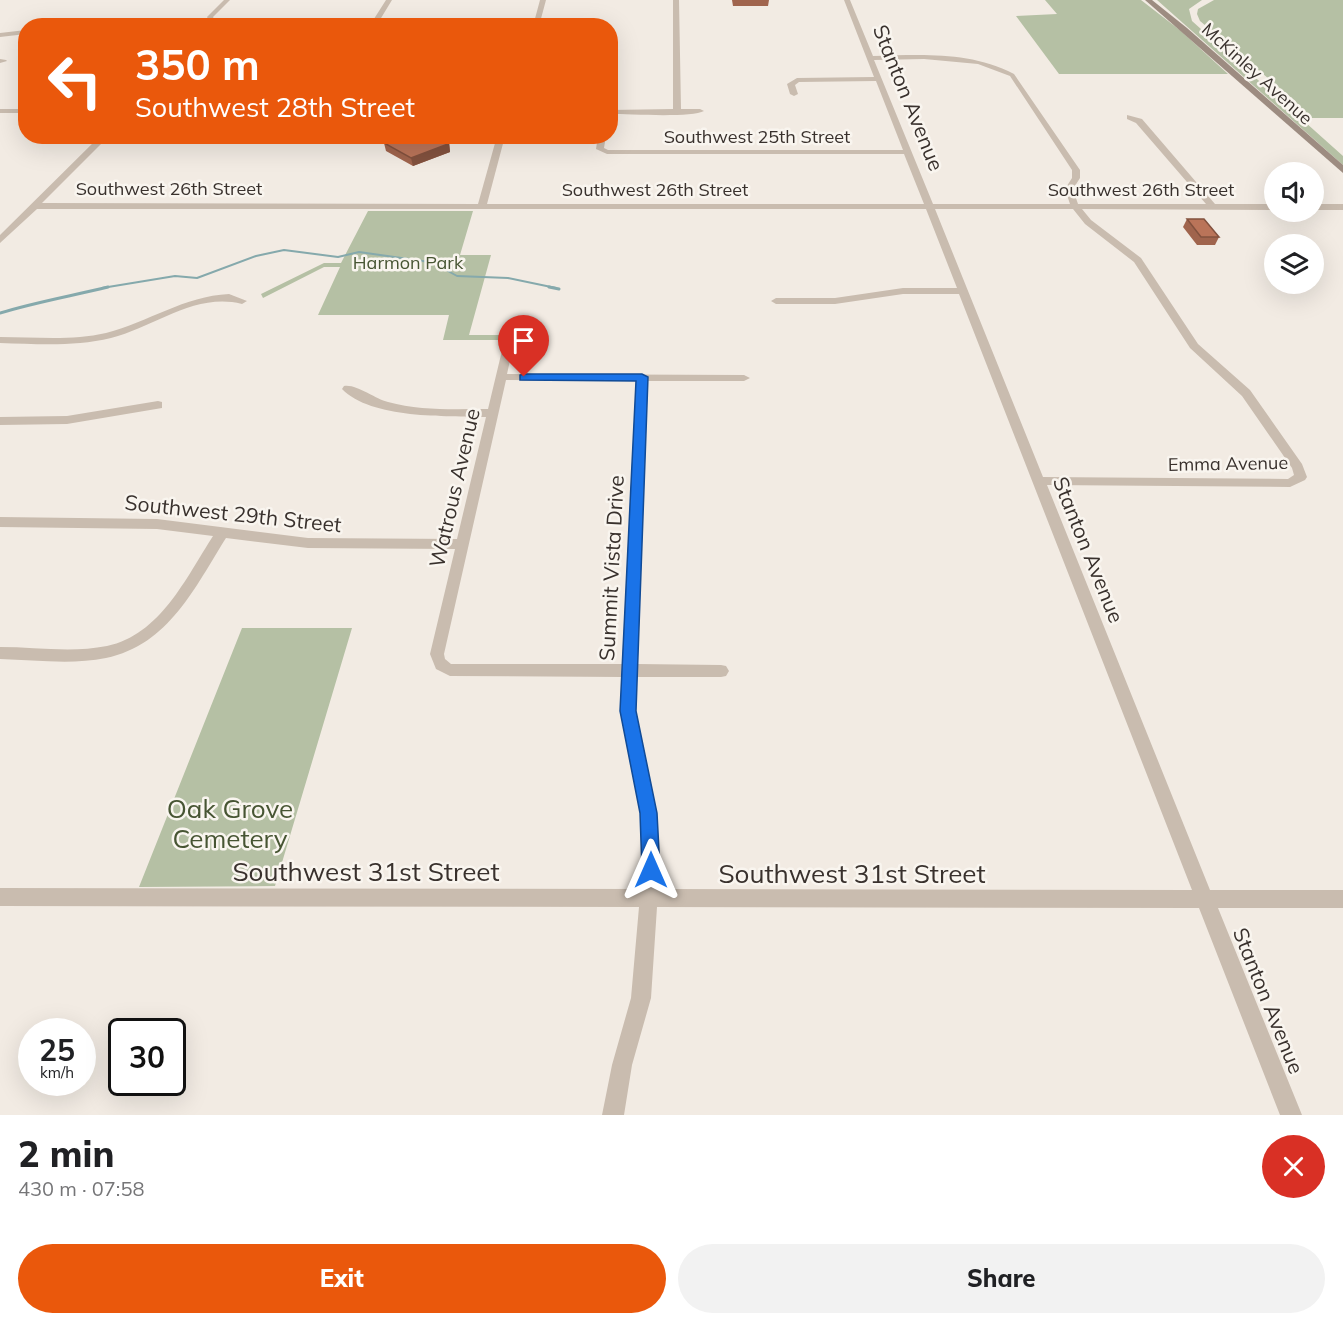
<!DOCTYPE html>
<meta charset="utf-8">
<style>
body{margin:0;font-family:Mulish,sans-serif;background:#f2f2f2;color:#202124;height:100vh;display:flex;flex-direction:column;font-size:22px;white-space:nowrap}
*{box-sizing:border-box;margin:0}
p{font-size:20px;color:#757577}
.icon{flex:none;width:33px;height:33px;fill:none;stroke:currentColor;stroke-width:2;stroke-linecap:round;stroke-linejoin:round}
.map{position:relative;height:1115px;overflow:hidden}
.sheet{display:flex;flex-direction:column;background:#fff;flex:1}
.sheet>*{flex:none}
.guide{position:absolute;left:18px;top:18px;width:600px;height:126px;border-radius:24px;box-shadow:0 6px 24px #0002;background:#ea580c;color:#fff;overflow:hidden}
.buttons{position:absolute;left:1264px;top:162px;display:grid;gap:12px}
.buttons a{display:grid;place-items:center;width:60px;height:60px;border-radius:50%;background:#fff;box-shadow:0 6px 24px #0002;font-size:30px}
.speed{position:absolute;left:18px;top:1018px;display:flex;gap:12px;font-size:30px;font-weight:700;text-align:center}
.speed>*{display:grid;place-content:center;width:78px;height:78px;border-radius:50%;background:#fff;box-shadow:0 6px 24px #0002;line-height:1}
.speed small{font-size:15px;font-weight:400}
.speed .limit{border:3px solid #111;border-radius:9px;background:#fff;color:#111}
.pin{position:absolute;display:grid;place-items:center;width:51px;height:51px;color:#fff;margin:-62px -26px;border-radius:50% 50% 50% 0;rotate:-45deg;box-shadow:0 0 6px #0007}
.pin .icon{rotate:45deg}
.me{position:absolute;width:66px;margin:-33px;rotate:0deg;stroke-linejoin:round;filter:drop-shadow(0 0 4px #0008)}
.turn{display:flex;align-items:center;gap:21px;height:126px;padding:0 18px;font-size:27px}
.turn .icon{width:78px;height:78px;stroke-width:2.5}
.turn b{display:block;font-size:42px;line-height:51px}
.round{display:grid;place-items:center;flex:none;width:63px;height:63px;border-radius:32px;background:#f2f2f2}
.head{display:flex;align-items:center;justify-content:space-between;height:102px;padding:0 18px}
h1{font-size:36px;font-weight:800;line-height:45px}
.button{display:flex;gap:12px;margin-top:auto;padding:12px 18px}
.button a{flex:1;height:69px;border-radius:36px;background:#ea580c;color:#fff;font-size:24px;font-weight:800;line-height:69px;text-align:center}
.button a+a{background:#f2f2f2;color:#202124}
.map>svg:first-child{display:block}
.green{fill:#b5c0a4}
.lines{fill:none;stroke-linecap:round;stroke-linejoin:round}
.stream-far1{stroke:#85a9ac;stroke-width:2}
.stream{stroke:#85a9ac;stroke-width:3}
.street{fill:#c9bcaf;fill-rule:evenodd}
.secondary{fill:#9d8c81;fill-rule:evenodd}
.wall{fill:#a0644d}
.shaded-wall{fill:#82513e}
.building{fill:#ba7459;stroke:#82513e;stroke-width:1.5}
.route{fill:#1a73e8;stroke:#114b97;stroke-width:1.5}
.labels{text-anchor:middle;stroke-width:5;stroke-linejoin:round;paint-order:stroke}
.far-street-label{font-size:18px;fill:#39312d;stroke:#f9f5ef}
.far-park-label{font-size:18px;fill:#475533;stroke:#f9f5ef}
.street-label{font-size:21px;fill:#39312d;stroke:#f9f5ef}
.near-park-label{font-size:26px;fill:#475533;stroke:#f9f5ef}
.near-street-label{font-size:26px;fill:#39312d;stroke:#f9f5ef}
</style>
<div class="map">
<svg width="1343" height="1115" viewBox="0 0 1343 1115">
<rect width="100%" height="100%" fill="#f2ebe3"/>
<!-- green -->
<path class="green" d="M 1045,0 L 1141,0 L 1181,31 L 1228,74 L 1059,74 L 1016,16 L 1057,14 Z
M 1157,0 L 1202,0 L 1189,9 L 1192,21 L 1343,156 L 1343,165 Z
M 1214,0 L 1343,0 L 1343,118 L 1310,118 L 1294,100 L 1200,21 L 1197,14 L 1198,9 Z
M 368,211 L 473,211 L 460,255 L 491,255 L 469,335 L 503,335 L 502,340 L 443,340 L 449,315 L 318,315 L 340,267 L 324,267 L 263,298 L 261,294 L 324,263 L 341,263 Z
M 242,628 L 352,628 L 275,886 L 139,887 Z"/>
<g class="lines">
<!-- stream-far1 -->
<path class="stream-far1" d="M 102,288 L 175,276 L 197,278 L 256,256 L 284,250 L 338,257 L 359,252 L 444,264 L 448,271 L 457,276 L 508,278 L 556,288"/>
<!-- stream -->
<path class="stream" d="M 549,287 L 559,289
M 0,313 C 36,302 71,296 108,287"/>
<!-- street -->
<path class="street" d="M 224,0 L 230,0 L 213,17 L 218,26 L 212,26 L 207,17 Z
M 386,0 L 392,0 L 378,23 L 398,26 L 287,26 L 350,20 L 372,22 Z
M 540,0 L 546,0 L 539,26 L 533,26 Z
M 673,0 L 679,0 L 681,109 L 700,109 L 704,111 C 692,118 629,114 610,114 L 610,110 L 673,109 Z
M 844,0 L 850,0 L 873,56 C 922,55 969,51 1014,74 L 1080,170 L 1080,178 L 1073,189 L 1078,204 L 1206,204 L 1136,123 L 1127,119 L 1127,115 L 1142,119 L 1215,204 L 1275,204 L 1275,210 L 1082,209 L 1091,220 L 1141,258 L 1198,344 L 1250,390 L 1302,464 L 1307,477 L 1305,480 L 1290,487 L 1047,485 L 1210,890 L 1343,890 L 1343,908 L 1218,908 L 1302,1115 L 1280,1115 L 1199,908 L 657,907 L 651,998 L 632,1065 L 624,1115 L 602,1115 L 612,1065 L 631,998 L 639,907 L 0,906 L 0,888 L 641,889 L 642,870 L 640,813 L 620,711 L 622,677 L 450,676 L 436,669 L 430,654 L 455,549 L 308,548 L 226,538 C 195,587 169,645 106,658 C 72,665 35,660 0,659 L 0,647 C 35,647 72,653 107,646 C 160,635 186,578 213,536 L 157,529 L 0,527 L 0,517 L 157,519 L 308,538 L 457,539 L 486,417 C 447,416 371,419 342,389 L 344,386 C 357,384 375,399 388,402 C 420,411 455,409 488,409 L 505,338 L 510,335 L 515,338 L 507,374 L 744,375 L 750,378 L 744,381 L 647,381 L 637,664 L 721,665 L 726,666 L 729,671 L 726,676 L 721,677 L 637,677 L 636,711 L 656,813 L 660,870 L 659,889 L 1192,890 L 959,294 L 903,294 L 835,304 L 776,304 L 771,301 L 776,298 L 835,298 L 903,288 L 957,288 L 926,209 L 37,209 L 0,243 L 0,235 L 100,136 L 109,136 L 42,203 L 478,204 L 497,136 L 505,136 L 487,204 L 924,204 L 904,154 L 607,154 L 596,149 L 598,136 L 606,136 L 604,148 L 608,150 L 903,150 L 876,81 L 799,82 L 795,85 L 798,94 L 794,96 L 790,94 L 787,84 L 797,78 L 874,77 ZM 924,59 L 978,64 L 1010,76 L 1072,170 L 1072,178 L 1065,189 L 1070,204 L 933,204 L 874,60 ZM 935,209 L 1073,209 L 1085,224 L 1134,262 L 1190,348 L 1242,396 L 1292,468 L 1294,475 L 1288,479 L 1043,477 ZM 506,380 L 636,381 L 622,664 L 451,664 L 445,659 L 444,654 Z
M 26,30 L 26,34 L 0,37 L 0,33 Z
M 0,59 L 6,60 L 7,61 L 0,63 Z
M 0,109 L 26,109 L 26,113 L 0,113 Z
M 1314,204 L 1343,204 L 1343,210 L 1314,210 Z
M 229,294 L 247,301 L 242,304 C 195,292 155,327 111,338 C 74,347 37,344 0,343 L 0,337 C 35,337 72,341 106,333 C 149,322 184,296 229,294 Z
M 158,401 L 162,402 L 162,408 L 67,424 L 0,425 L 0,417 L 67,416 Z"/>
<!-- secondary -->
<path class="secondary" d="M 1145,0 L 1152,0 L 1187,28 L 1343,165 L 1343,173 Z"/>
</g>
<!-- wall -->
<path class="wall" d="M 732,0 L 769,0 L 768,6 L 733,6 Z
M 387,136 L 461,136 L 459,139 L 449,142 L 450,152 L 413,166 L 386,151 L 384,143 Z
M 1187,219 L 1219,237 L 1215,245 L 1197,245 L 1183,227 Z"/>
<!-- shaded-wall -->
<path class="shaded-wall" d="M 444,136 L 461,136 L 459,139 L 449,142 L 450,152 L 413,166 L 411,158 Z"/>
<!-- building -->
<path class="building" d="M 387,136 L 446,136 L 448,139 L 445,140 L 448,144 L 411,158 L 384,143 Z
M 1187,219 L 1204,219 L 1219,237 L 1201,237 Z"/>
<!-- route -->
<path class="route" d="M 524,374 L 642,374 L 648,377 L 636,711 L 657,813 L 660,870 L 657,876 L 651,879 L 645,876 L 642,870 L 640,813 L 620,711 L 636,381 L 520,380 L 520,375 Z"/>
<g class="labels">
<!-- far-street labels -->
<g class="far-street-label">
<text transform="translate(1257 74) rotate(42)" y="6">McKinley Avenue</text>
<text x="757" y="143">Southwest 25th Street</text>
<text x="169" y="195">Southwest 26th Street</text>
<text x="655" y="196">Southwest 26th Street</text>
<text x="1141" y="196">Southwest 26th Street</text>
<text transform="translate(1228 464) rotate(-1)" y="6">Emma Avenue</text>
</g>
<!-- far-park labels -->
<g class="far-park-label">
<text x="408" y="269">Harmon Park</text>
</g>
<!-- street labels -->
<g class="street-label">
<text transform="translate(908 98) rotate(68)" y="7">Stanton Avenue</text>
<text transform="translate(455 488) rotate(-77)" y="7">Watrous Avenue</text>
<text transform="translate(233 514) rotate(6)" y="7">Southwest 29th Street</text>
<text transform="translate(1088 550) rotate(68)" y="7">Stanton Avenue</text>
<text transform="translate(612 568) rotate(-87)" y="7">Summit Vista Drive</text>
<text transform="translate(1268 1001) rotate(68)" y="7">Stanton Avenue</text>
</g>
<!-- near-park labels -->
<g class="near-park-label">
<text x="230" y="818">Oak Grove<tspan x="230" dy="30">Cemetery</tspan></text>
</g>
<!-- near-street labels -->
<g class="near-street-label">
<text x="366" y="881">Southwest 31st Street</text>
<text x="852" y="883">Southwest 31st Street</text>
</g>
</g>
</svg>
<div class="buttons">
<a><svg class="icon" aria-label="sound" viewBox="0 0 24 24"><path d="M4 9h4l5-4v14l-5-4H4zM17 9q2 3 0 6"/></svg></a>
<a><svg class="icon" aria-label="layers" viewBox="0 0 24 24"><path d="M12 4l9 5-9 5-9-5zM3 14l9 5 9-5"/></svg></a>
</div>
<div class="speed"><div>25<small>km/h</small></div><div class="limit">30</div></div>
<div class="pin" style="left:524px;top:377px;background:#d93025"><svg class="icon" aria-label="arrive" viewBox="0 0 24 24"><path d="M6 21V4h12l-3 4 3 4H6"/></svg></div>
<svg class="me" style="left:651px;top:870px" viewBox="-20 -20 40 40"><path d="M0-17L14 15 0 8-14 15z" fill="#1a73e8" stroke="#fff" stroke-width="4"/></svg>
<div class="guide">
<div class="turn"><svg class="icon" aria-label="left" viewBox="0 0 24 24"><path d="M17 20v-9H6M10 6l-5 5 5 5"/></svg><div><b>350 m</b>Southwest 28th Street</div></div>
</div>
</div>
<section class="sheet">
<div class="head"><div><h1>2 min</h1><p>430 m · 07:58</p></div><a class="round" style="background:#d93025;color:#fff"><svg class="icon" aria-label="close" viewBox="0 0 24 24"><path d="M6 6l12 12M18 6L6 18"/></svg></a></div>
<div class="button"><a>Exit</a><a>Share</a></div>
</section>
